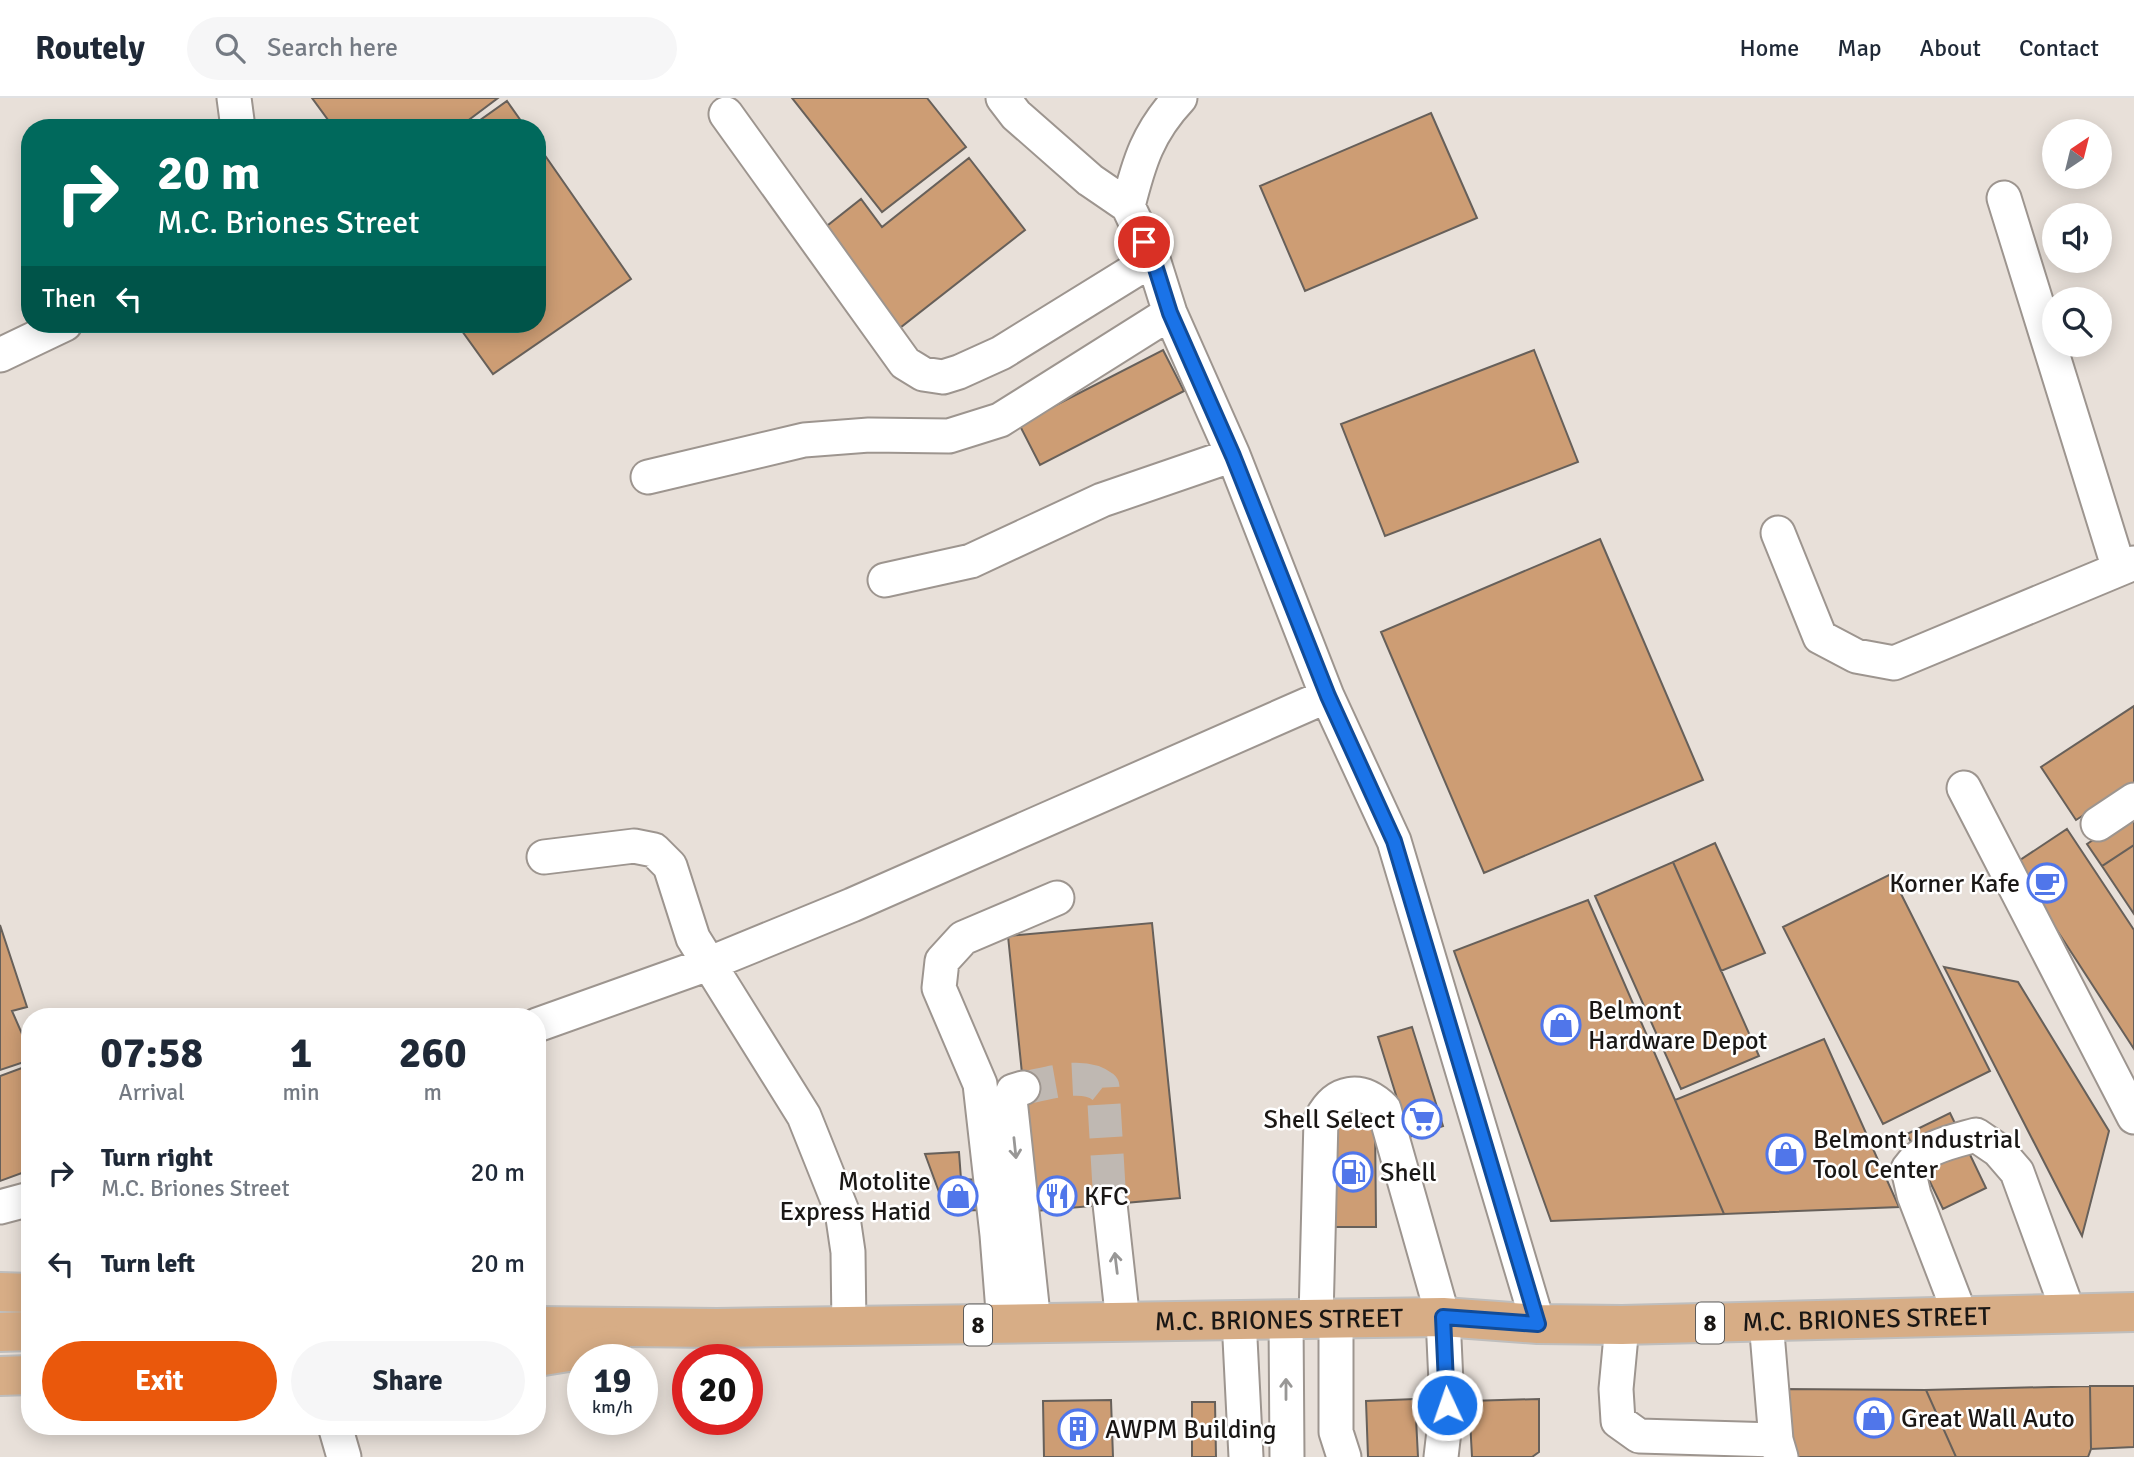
<!DOCTYPE html>
<style>
body{margin:0;font-family:Signika,sans-serif;background:#f6f6f7;color:#1f2937;height:100vh;display:flex;flex-direction:column;font-size:26px;white-space:nowrap}
*{box-sizing:border-box;margin:0}
p{font-size:23px;color:#747a83}
.icon{flex:none;width:38px;height:38px;fill:none;stroke:currentColor;stroke-width:2;stroke-linecap:round;stroke-linejoin:round}
.map{position:relative;flex:1;overflow:hidden}
.panel{position:absolute;left:21px;top:910px;width:525px;height:427px;display:flex;flex-direction:column;background:#fff;border-radius:28px;box-shadow:0 4px 18px #0003}
.panel>*{flex:none}
.hud{position:absolute;left:21px;top:21px;width:525px;height:214px;border-radius:28px;box-shadow:0 4px 18px #0003;background:#00695c;color:#fff;overflow:hidden}
.needle{width:46px;rotate:35deg}
.buttons{position:absolute;left:2042px;top:21px;display:grid;gap:14px}
.buttons a{display:grid;place-items:center;width:70px;height:70px;border-radius:50%;background:#fff;box-shadow:0 4px 18px #0003;font-size:35px}
.speed{position:absolute;left:567px;top:1246px;display:flex;gap:14px;font-size:35px;font-weight:700;text-align:center}
.speed>*{display:grid;place-content:center;width:91px;height:91px;border-radius:50%;background:#fff;box-shadow:0 4px 18px #0003;line-height:1}
.speed small{font-size:18px;font-weight:400}
.speed .limit{border:10px solid #d22;background:#fff;color:#111}
.pin{position:absolute;display:grid;place-items:center;width:60px;height:60px;color:#fff;margin:-30px;border:4px solid #fff;border-radius:50%;box-shadow:0 2px 7px #0007}
.me{position:absolute;width:77px;margin:-38px;rotate:357deg;stroke-linejoin:round;filter:drop-shadow(0 0 5px #0008)}
.turn{display:flex;align-items:center;gap:24px;height:147px;padding:0 21px;font-size:32px}
.turn .icon{width:91px;height:91px;stroke-width:2.5}
.turn b{display:block;font-size:49px;line-height:60px}
.then{display:flex;align-items:center;height:66px;padding:0 21px;background:#0003;gap:14px;font-size:26px}
.eta{display:flex;justify-content:space-evenly;align-items:center;height:119px;text-align:center}
.eta b{font-size:42px;font-weight:700;line-height:49px}
.cta{display:flex;gap:14px;margin-top:auto;padding:14px 21px}
.cta a{flex:1;height:80px;border-radius:42px;background:#ea580c;color:#fff;font-size:28px;font-weight:700;line-height:80px;text-align:center}
.cta a+a{background:#f6f6f7;color:#1f2937}
ul{padding:0;list-style:none}
li{display:flex;align-items:center;gap:21px;height:91px;padding:0 21px}
li div{flex:1}
li b{display:block;font-size:26px}
li em{font-style:normal}
header{display:flex;align-items:center;gap:42px;box-sizing:border-box;height:98px;padding:0 35px;background:#fff;border-bottom:2px solid #e0e1e3}
header strong{font-size:33px}
nav{display:flex;gap:38px;margin-inline-start:auto;font-size:24px}
.search{width:490px;height:63px;background:#f6f6f7;display:flex;align-items:center;gap:18px;box-sizing:border-box;padding:0 24px;border-radius:38px;color:#747a83;font-size:26px}
.map>svg:first-child{display:block}
.building{fill:#cd9d74;stroke:#67605a;stroke-width:2}
.lines{fill:none;stroke-linecap:round;stroke-linejoin:round}
.minor-tunnel{stroke:#bfb8b2;stroke-width:33;stroke-dasharray:33 17;stroke-linecap:butt}
.minor-casing{stroke:#9d958f;stroke-width:37}
.major-casing{stroke:#bfbebd;stroke-width:42}
.minor{stroke:#fff;stroke-width:33}
.major{stroke:#d7ad86;stroke-width:38}
.oneway{stroke:#989796}
.route-casing{stroke:#114b97;stroke-width:18}
.route{stroke:#1a73e8;stroke-width:12}
.labels{text-anchor:middle;stroke-width:5;stroke-linejoin:round;paint-order:stroke}
.shield{fill:#fff;stroke:#5f5d5b;stroke-width:2}
.shield-label{font-size:24px;font-weight:bold;fill:#1a1715}
.poi-label{font-size:26px;fill:#1a1715;stroke:#fff;text-anchor:start}
.street-label{font-size:26px;fill:#1a1715;stroke:#fff}
</style>
<header>
<strong>Routely</strong>
<div class="search"><svg class="icon" aria-label="search" viewBox="0 0 24 24"><circle cx="10" cy="10" r="6"/><path d="M15 15l6 6"/></svg>Search here</div>
<nav><a>Home</a><a>Map</a><a>About</a><a>Contact</a></nav>
</header>
<div class="map">
<svg width="2134" height="1359" viewBox="0 0 2134 1359">
<rect width="100%" height="100%" fill="#e8e0d9"/>
<!-- building -->
<path class="building" d="M 312,0 L 498,0 L 458,30 L 334,30 Z
M 792,0 L 927,0 L 966,49 L 882,114 Z
M 507,3 L 526,30 L 469,30 Z
M 1431,15 L 1477,120 L 1305,193 L 1260,88 Z
M 537,46 L 631,181 L 493,276 L 457,226 L 537,226 Z
M 969,60 L 1025,132 L 896,233 L 818,135 L 861,101 L 882,129 Z
M 1163,252 L 1184,293 L 1040,367 L 1019,326 Z
M 1534,252 L 1578,364 L 1385,438 L 1341,326 Z
M 1600,441 L 1703,682 L 1484,775 L 1381,534 Z
M 2134,608 L 2134,685 L 2076,722 L 2041,669 Z
M 2134,715 L 2134,747 L 2102,768 L 2087,746 Z
M 2067,731 L 2134,832 L 2134,951 L 2014,766 Z
M 1715,745 L 1765,855 L 1721,873 L 1673,764 Z
M 2134,747 L 2134,816 L 2102,768 Z
M 1673,764 L 1759,958 L 1681,991 L 1595,798 Z
M 1891,776 L 1990,973 L 1883,1026 L 1783,829 Z
M 1588,802 L 1675,1002 L 1724,1116 L 1551,1123 L 1454,853 Z
M 1152,825 L 1180,1100 L 1036,1113 L 1008,838 Z
M 0,827 L 27,909 L 12,913 L 30,954 L 30,962 L 0,972 Z
M 1944,869 L 2018,884 L 2109,1033 L 2082,1138 Z
M 1412,929 L 1443,1028 L 1409,1039 L 1378,939 Z
M 1824,941 L 1899,1109 L 1724,1116 L 1675,1002 Z
M 30,967 L 30,1072 L 0,1083 L 0,978 Z
M 1950,1015 L 1986,1090 L 1943,1111 L 1907,1036 Z
M 1330,1019 L 1375,1019 L 1376,1129 L 1330,1129 Z
M 959,1054 L 961,1081 L 981,1082 L 983,1112 L 946,1113 L 925,1056 Z
M 2090,1288 L 2091,1351 L 2088,1359 L 1956,1359 L 1926,1292 Z
M 2090,1288 L 2134,1288 L 2134,1349 L 2091,1351 Z
M 1781,1291 L 1926,1292 L 1956,1359 L 1789,1359 Z
M 1415,1301 L 1418,1359 L 1368,1359 L 1366,1303 Z
M 1539,1301 L 1539,1354 L 1532,1359 L 1472,1359 L 1469,1303 Z
M 1111,1302 L 1113,1359 L 1044,1359 L 1043,1303 Z
M 1192,1304 L 1215,1304 L 1216,1359 L 1192,1359 Z"/>
<g class="lines">
<!-- minor-tunnel -->
<path class="minor-tunnel" d="M 1023,990 C 1047,986 1083,973 1103,989 L 1110,1106"/>
<!-- minor casing -->
<g class="minor-casing">
<path id="minor" d="M 234,0 L 238,30
M 1003,0 L 1016,17 L 1090,82 L 1128,108 L 1153,161 L 1170,215 L 1233,357 L 1327,598 L 1394,743 L 1538,1226
M 726,16 L 905,265 L 923,276 L 943,279 L 959,274 L 1001,255 L 1153,161
M 2004,100 L 2119,471
M 1128,108 C 1139,64 1148,34 1180,0
M 0,257 L 65,226
M 648,379 L 804,342 L 869,337 L 949,338 L 1000,322 L 1170,215
M 1778,435 L 1820,539 L 1856,558 L 1894,565 L 2134,465
M 885,482 L 971,463 L 1102,402 L 1233,357
M 1964,690 L 2134,1019
M 2098,726 L 2134,702
M 544,759 L 634,748 L 654,752 L 670,768 L 693,840 L 804,1018 L 842,1113 L 848,1154 L 849,1228
M 537,927 L 708,866 L 852,807 L 1327,598
M 1023,990 L 1013,993 L 1010,1001 L 1034,1226
M 1110,1106 L 1123,1224
M 0,1109 L 30,1101
M 1961,1219 L 1914,1097 L 1908,1071 C 1923,1049 1951,1044 1976,1037 L 1998,1052 L 2017,1074 L 2069,1216
M 1286,1220 L 1287,1359
M 1316,1220 L 1321,1021 C 1336,992 1361,988 1384,1011 L 1443,1219 L 1447,1307 L 1441,1359
M 1336,1220 L 1336,1334 L 1344,1359
M 1239,1221 L 1246,1359
M 1766,1223 L 1776,1342
M 1004,1226 L 997,1137 L 980,986 L 939,890 L 942,863 L 963,840 L 1057,800
M 1622,1227 L 1616,1291 L 1618,1323 L 1639,1338 L 1776,1342 L 1781,1359
M 335,1328 L 344,1359"/>
</g>
<!-- major casing -->
<g class="major-casing">
<g id="major">
<path d="M 0,1194 L 30,1195"/>
<path id="s1" d="M 537,1228 L 717,1230 L 1443,1219 L 1538,1226 L 1622,1227 L 2134,1214"/>
<path d="M 0,1234 L 30,1233"/>
<path d="M 537,1259 L 611,1247"/>
<path d="M 0,1278 L 30,1277"/>
</g>
</g>
<!-- minor -->
<use href="#minor" class="minor"/>
<!-- major -->
<use href="#major" class="major"/>
</g>
<!-- one-way arrows -->
<defs><path id="oneway-shaft" d="M-6 0H5M1.5-3L5.5 0L1.5 3" fill="none" stroke-width="1.6" stroke-linecap="round" stroke-linejoin="round" transform="scale(1.75)"/></defs>
<g class="oneway">
<use href="#oneway-shaft" transform="translate(1015 1050) rotate(84)"/>
<use href="#oneway-shaft" transform="translate(1116 1165) rotate(-97)"/>
<use href="#oneway-shaft" transform="translate(1286 1291) rotate(-90)"/>
</g>
<g class="lines">
<!-- route casing -->
<g class="route-casing">
<path id="route" d="M 1144,144 L 1153,161 L 1170,215 L 1233,358 L 1328,598 L 1394,743 L 1538,1226 L 1443,1219 L 1447,1307"/>
</g>
<!-- route -->
<use href="#route" class="route"/>
</g>
<!-- icons -->
<defs>
<g id="cafe-ring" transform="scale(2.0125)"><circle r="9.5" fill="#fff" stroke="#5076ea" stroke-width="1.5"/><path d="M-5.5-4.5H6V0H3Q3 3.5 0 3.5H-2.5Q-5.5 3.5-5.5 0ZM3-3.2v2h1.7v-2ZM-6 4.5H4V6H-6Z" fill="#5076ea"/></g>
<g id="shop-ring" transform="scale(2.0125)"><circle r="9.5" fill="#fff" stroke="#5076ea" stroke-width="1.5"/><path d="M-5-2.5h2.3a2.7 3.5 0 0 1 5.4 0H5L5.5 6h-11ZM-1.5-2.5h3a1.5 2.3 0 0 0-3 0Z" fill="#5076ea"/></g>
<g id="supermarket-ring" transform="scale(2.0125)"><circle r="9.5" fill="#fff" stroke="#5076ea" stroke-width="1.5"/><path d="M-6-5.5h2.5l.6 2H6L4.5 2H-2.5L-4.4-4H-6ZM-1.5 3.2a1.3 1.3 0 1 0 .1 0ZM3 3.2a1.3 1.3 0 1 0 .1 0Z" fill="#5076ea"/></g>
<g id="fuel-ring" transform="scale(2.0125)"><circle r="9.5" fill="#fff" stroke="#5076ea" stroke-width="1.5"/><path d="M-5.5-6h7V0h2V4h1.3V-2.5L3-4.5l.8-.8L6-3V5H2.5V1h-1V6h-7ZM-4.2-4.7v3.2H.2V-4.7Z" fill="#5076ea"/></g>
<g id="restaurant-ring" transform="scale(2.0125)"><circle r="9.5" fill="#fff" stroke="#5076ea" stroke-width="1.5"/><path d="M-5-6h1v4h1v-4h1v4h1v-4h1v5L-1.5 .5V6h-2V.5L-5-1ZM5-6V6H3V1.5H1.5Q1.5-4 5-6Z" fill="#5076ea"/></g>
<g id="building-ring" transform="scale(2.0125)"><circle r="9.5" fill="#fff" stroke="#5076ea" stroke-width="1.5"/><path d="M-4-6H4V6H1V3H-1V6H-4ZM-2.5-4.3h1.7v1.8h-1.7ZM.8-4.3h1.7v1.8H.8ZM-2.5-1h1.7V.8h-1.7ZM.8-1h1.7V.8H.8Z" fill="#5076ea"/></g>
</defs>
<g fill-rule="evenodd">
<use href="#cafe-ring" x="2047" y="785"/>
<use href="#shop-ring" x="1561" y="927"/>
<use href="#supermarket-ring" x="1422" y="1021"/>
<use href="#shop-ring" x="1786" y="1056"/>
<use href="#fuel-ring" x="1353" y="1074"/>
<use href="#shop-ring" x="958" y="1098"/>
<use href="#restaurant-ring" x="1057" y="1098"/>
<use href="#shop-ring" x="1874" y="1320"/>
<use href="#building-ring" x="1078" y="1331"/>
</g>
<g class="labels">
<!-- shield labels -->
<g class="shield">
<rect x="1696" y="1204.5" width="28" height="41" rx="5"/>
<rect x="964" y="1206.5" width="28" height="41" rx="5"/>
</g>
<g class="shield-label">
<text x="1710" y="1233">8</text>
<text x="978" y="1235">8</text>
</g>
<!-- poi labels -->
<g class="poi-label">
<text x="2020" y="794" text-anchor="end">Korner Kafe</text>
<text x="1588" y="921">Belmont<tspan x="1588" dy="30">Hardware Depot</tspan></text>
<text x="1395" y="1030" text-anchor="end">Shell Select</text>
<text x="1813" y="1050">Belmont Industrial<tspan x="1813" dy="30">Tool Center</tspan></text>
<text x="1380" y="1083">Shell</text>
<text x="931" y="1092" text-anchor="end">Motolite<tspan x="931" dy="30">Express Hatid</tspan></text>
<text x="1084" y="1107">KFC</text>
<text x="1901" y="1329">Great Wall Auto</text>
<text x="1105" y="1340">AWPM Building</text>
</g>
<!-- street labels -->
<g class="street-label">
<text dy="9" stroke="none"><textPath href="#s1" startOffset="742">M.C. BRIONES STREET</textPath></text>
<text dy="9" stroke="none"><textPath href="#s1" startOffset="1330">M.C. BRIONES STREET</textPath></text>
</g>
</g>
</svg>
<div class="buttons">
<a><svg class="needle" viewBox="-14 -14 28 28"><path d="M0-13l5 13h-10z" fill="#e53935"/><path d="M0 13l5-13h-10z" fill="#747a83"/></svg></a>
<a><svg class="icon" aria-label="sound" viewBox="0 0 24 24"><path d="M4 9h4l5-4v14l-5-4H4zM17 9q2 3 0 6"/></svg></a>
<a><svg class="icon" aria-label="search" viewBox="0 0 24 24"><circle cx="10" cy="10" r="6"/><path d="M15 15l6 6"/></svg></a>
</div>
<div class="speed"><div>19<small>km/h</small></div><div class="limit">20</div></div>
<div class="pin" style="left:1144px;top:144px;background:#d93025"><svg class="icon" aria-label="arrive" viewBox="0 0 24 24"><path d="M6 21V4h12l-3 4 3 4H6"/></svg></div>
<svg class="me" style="left:1447px;top:1307px" viewBox="-20 -20 40 40"><circle r="17" fill="#1a73e8" stroke="#fff" stroke-width="3"/><path d="M0-11L8 9 0 5-8 9z" fill="#fff"/></svg>
<div class="hud">
<div class="turn"><svg class="icon" aria-label="right" viewBox="0 0 24 24"><path d="M7 20v-9h11M14 6l5 5-5 5"/></svg><div><b>20 m</b>M.C. Briones Street</div></div>
<div class="then">Then<svg class="icon" aria-label="left" viewBox="0 0 24 24"><path d="M17 20v-9H6M10 6l-5 5 5 5"/></svg></div>
</div>
<section class="panel">
<div class="eta">
<div><b>07:58</b><p>Arrival</p></div>
<div><b>1</b><p>min</p></div>
<div><b>260</b><p>m</p></div>
</div>
<ul>
<li><svg class="icon" aria-label="right" viewBox="0 0 24 24"><path d="M7 20v-9h11M14 6l5 5-5 5"/></svg><div><b>Turn right</b><p>M.C. Briones Street</p></div><em>20 m</em></li>
<li><svg class="icon" aria-label="left" viewBox="0 0 24 24"><path d="M17 20v-9H6M10 6l-5 5 5 5"/></svg><div><b>Turn left</b></div><em>20 m</em></li>
</ul>
<div class="cta"><a>Exit</a><a>Share</a></div>
</section>
</div>
